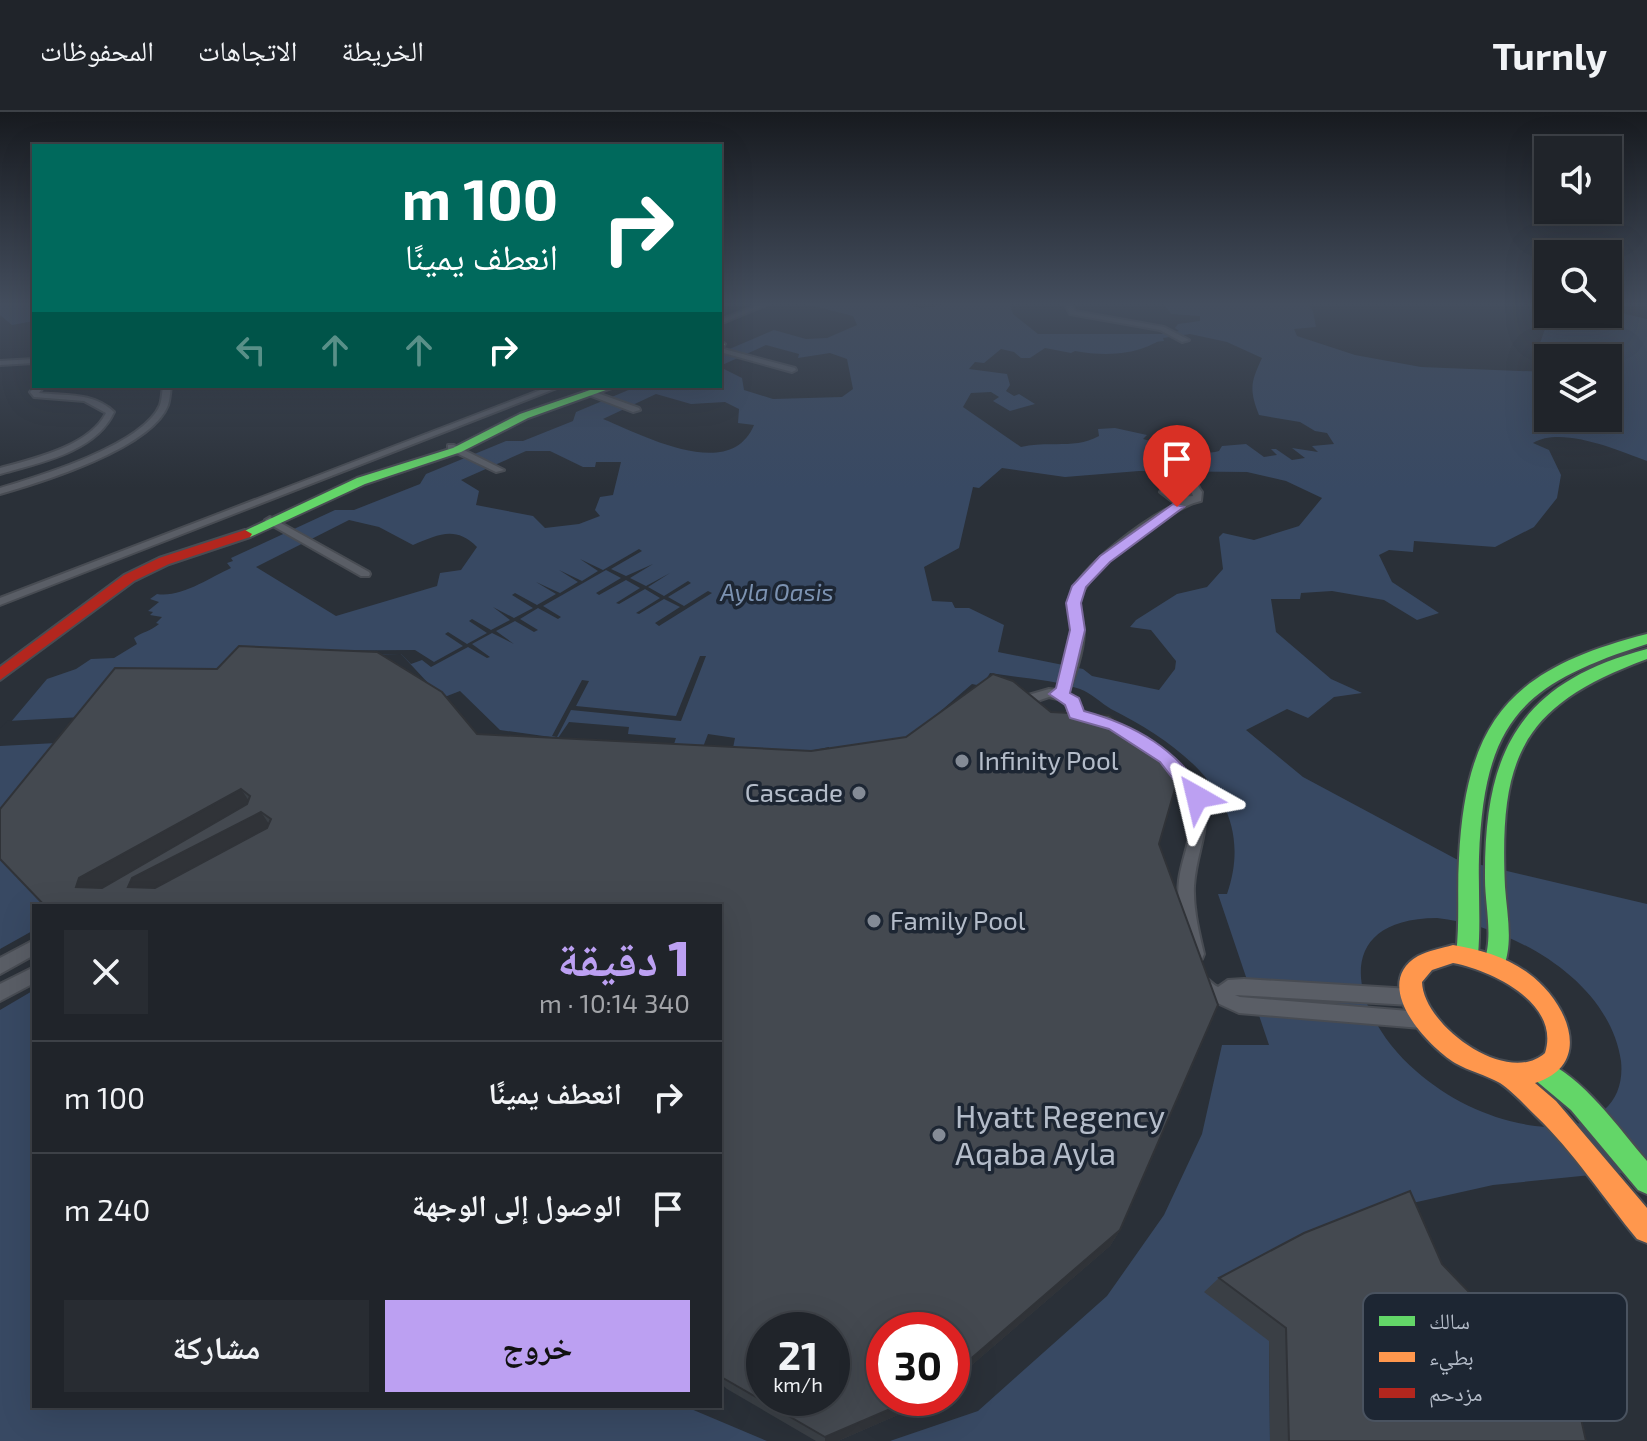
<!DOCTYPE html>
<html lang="ar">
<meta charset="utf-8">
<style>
body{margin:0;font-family:"Exo 2","Noto Naskh Arabic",sans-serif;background:#282c32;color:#f1f3f6;direction:rtl;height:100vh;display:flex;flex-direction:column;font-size:30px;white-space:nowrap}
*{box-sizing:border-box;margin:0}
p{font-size:26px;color:#a2a4a8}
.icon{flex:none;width:44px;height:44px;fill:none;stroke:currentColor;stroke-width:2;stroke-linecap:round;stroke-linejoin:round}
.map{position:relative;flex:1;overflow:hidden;direction:ltr}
.sheet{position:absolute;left:32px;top:792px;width:690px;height:504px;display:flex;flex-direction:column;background:#20242a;border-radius:0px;box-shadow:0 8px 32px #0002,0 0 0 2px #3d4147;direction:rtl}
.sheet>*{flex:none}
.top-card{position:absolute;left:32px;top:32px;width:690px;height:244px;border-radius:0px;box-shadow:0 8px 32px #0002,0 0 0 2px #3d4147;direction:rtl;background:#00695c;color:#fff;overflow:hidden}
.controls{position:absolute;left:1534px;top:24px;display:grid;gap:16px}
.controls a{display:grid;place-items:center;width:88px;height:88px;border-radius:0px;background:#20242a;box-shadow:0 8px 32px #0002,0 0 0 2px #3d4147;font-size:40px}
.speed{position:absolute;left:746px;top:1200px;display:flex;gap:16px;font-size:40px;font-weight:700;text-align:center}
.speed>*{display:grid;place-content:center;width:104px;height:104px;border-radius:50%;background:#20242a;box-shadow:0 8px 32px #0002,0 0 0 2px #3d4147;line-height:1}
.speed small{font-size:20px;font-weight:400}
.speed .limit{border:12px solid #d22;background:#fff;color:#111}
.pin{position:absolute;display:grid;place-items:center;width:68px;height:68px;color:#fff;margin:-82px -34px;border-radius:50% 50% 50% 0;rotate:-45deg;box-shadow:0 0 8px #0007}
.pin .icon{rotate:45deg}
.me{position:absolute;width:88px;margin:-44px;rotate:323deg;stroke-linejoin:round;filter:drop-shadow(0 0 6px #0008)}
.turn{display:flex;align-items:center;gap:28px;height:168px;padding:0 32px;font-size:36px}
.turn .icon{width:104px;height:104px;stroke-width:2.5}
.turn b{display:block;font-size:56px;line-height:68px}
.lanes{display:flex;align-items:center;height:76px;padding:0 32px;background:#0003;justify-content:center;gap:40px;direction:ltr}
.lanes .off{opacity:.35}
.round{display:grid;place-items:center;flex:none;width:84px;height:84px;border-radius:0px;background:#282c32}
.overview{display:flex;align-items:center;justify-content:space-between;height:136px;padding:0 32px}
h1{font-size:48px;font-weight:800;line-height:60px;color:#bca0f2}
.primary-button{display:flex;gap:16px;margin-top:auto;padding:16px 32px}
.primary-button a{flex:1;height:92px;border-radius:0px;background:#bca0f2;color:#111;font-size:32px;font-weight:800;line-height:92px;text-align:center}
.primary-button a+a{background:#282c32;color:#f1f3f6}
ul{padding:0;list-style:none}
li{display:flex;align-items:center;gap:24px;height:112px;padding:0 32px;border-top:2px solid #3d4147}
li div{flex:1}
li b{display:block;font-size:30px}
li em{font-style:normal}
header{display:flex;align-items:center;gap:48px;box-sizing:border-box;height:112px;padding:0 40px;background:#20242a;border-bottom:2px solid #3d4147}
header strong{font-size:38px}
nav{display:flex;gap:44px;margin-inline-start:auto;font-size:28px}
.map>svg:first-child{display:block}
.water{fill:#384963;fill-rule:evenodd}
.pier{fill:#2a3038}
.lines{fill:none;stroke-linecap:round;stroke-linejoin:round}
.street-casing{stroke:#484c53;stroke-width:4}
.fast-casing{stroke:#484c53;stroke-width:4}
.slow-casing{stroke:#484c53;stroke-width:4}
.jam-casing{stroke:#484c53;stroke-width:4}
.street{fill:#5a5e66;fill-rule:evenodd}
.fast{fill:#63d668;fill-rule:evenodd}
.slow{fill:#ff974d;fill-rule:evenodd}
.jam{fill:#b3261e;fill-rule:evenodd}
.wall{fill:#3a3f45}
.shaded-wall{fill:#303338}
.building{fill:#444950;stroke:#303338;stroke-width:2;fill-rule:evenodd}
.route{fill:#bca0f2;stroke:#7a689d;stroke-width:2}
.poi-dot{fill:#848b96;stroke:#1d2633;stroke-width:3}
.labels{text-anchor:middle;stroke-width:7;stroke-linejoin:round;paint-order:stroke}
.far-water-label{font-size:24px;font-style:italic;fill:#7c92b1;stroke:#1d2633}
.poi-label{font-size:26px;fill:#b4bcc9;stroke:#1d2633;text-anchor:start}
.near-poi-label{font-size:32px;fill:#b4bcc9;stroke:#1d2633;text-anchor:start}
.key{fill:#1d2633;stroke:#4a5360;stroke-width:2}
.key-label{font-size:22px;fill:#b4bcc9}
</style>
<header>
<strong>Turnly</strong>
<nav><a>الخريطة</a><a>الاتجاهات</a><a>المحفوظات</a></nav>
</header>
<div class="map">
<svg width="1647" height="1329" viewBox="0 0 1647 1329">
<rect width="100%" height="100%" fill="#2a3038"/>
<!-- water -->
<path class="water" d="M 0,190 L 34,190 L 34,209 L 12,213 L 0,203 Z
M 798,190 L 896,190 L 921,196 L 967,190 L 1009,190 L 1013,202 L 1038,222 L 1167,222 L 1179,219 L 1175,216 L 1178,212 L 1200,209 L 1200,204 L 1171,202 L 1163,190 L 1306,190 L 1313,199 L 1316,215 L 1294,217 L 1297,224 L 1355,243 L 1421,255 L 1548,260 L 1548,306 L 1608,306 L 1608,246 L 1563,246 L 1539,234 L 1546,214 L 1542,208 L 1572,202 L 1608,202 L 1608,198 L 1647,207 L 1647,349 C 1617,338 1562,314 1533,331 L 1549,338 L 1561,363 L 1557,386 L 1534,415 L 1495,435 L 1414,429 L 1413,440 L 1389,438 L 1379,443 L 1392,470 L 1439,501 L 1417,508 L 1384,488 L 1332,479 L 1301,481 L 1300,487 L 1271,487 L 1276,520 L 1331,567 L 1362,581 L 1334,585 L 1308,606 L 1287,597 L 1246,618 L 1303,665 L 1456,747 L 1647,792 L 1647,1062 L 1611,1061 L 1493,1073 L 1390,1096 L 1269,1229 L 1270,1329 L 890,1329 L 978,1299 L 1107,1184 L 1164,1103 L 1202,1022 L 1222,933 L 1269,933 L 1218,782 L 1227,782 C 1259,690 1184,634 1111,597 C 1101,591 1091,581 1080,577 C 1053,567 1019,566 990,561 L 982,574 L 972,572 L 900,634 L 829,646 L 829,635 L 786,644 L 733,636 L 735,626 L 708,622 L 698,648 L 670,644 L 676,626 L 628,622 L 629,615 L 569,610 L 558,626 L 500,618 L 460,579 L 442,586 L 401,542 L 246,545 L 0,720 L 0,623 L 47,567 L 76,557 L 91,547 L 114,546 L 137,532 L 134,526 C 142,520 151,519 159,512 L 156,511 L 162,505 L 150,503 L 153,500 L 148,499 L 159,490 L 150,487 L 157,482 C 181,486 211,465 231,456 L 227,451 L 233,449 L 231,446 L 335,398 L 354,398 L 420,372 L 426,362 L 506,329 L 523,329 L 573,309 L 576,300 L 638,274 L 720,274 L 720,255 L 742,266 L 744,278 L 773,287 L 842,285 L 853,277 L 847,247 L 830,241 L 798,246 L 799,242 L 766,233 L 720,254 L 720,241 L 774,218 L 806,227 L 827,226 L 857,213 L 853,204 ZM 1190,222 L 1227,230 L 1262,246 C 1252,268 1248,276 1259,303 L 1300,310 L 1315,319 L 1327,321 L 1334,332 L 1312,334 L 1318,340 L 1292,336 L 1305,346 L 1292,348 L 1276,337 L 1271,337 L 1277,343 L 1264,345 L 1246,332 L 1222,334 L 1219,339 C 1193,346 1168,333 1143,327 L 1147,323 L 1115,316 L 1098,317 L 1099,324 C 1074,338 1048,328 1021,335 L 963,295 L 971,281 L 991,280 L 999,285 L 993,289 L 1010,299 L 1035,292 L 1019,282 L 1014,284 L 1006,279 L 1010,273 L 1007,262 L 969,257 L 975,250 L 984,251 L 1001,237 L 1014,240 L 1021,246 L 1030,246 L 1045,236 L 1071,241 L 1075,239 C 1098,243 1123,244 1146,235 C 1154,232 1156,229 1164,229 L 1163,226 ZM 656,282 L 691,292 L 725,290 L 739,297 L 738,311 L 754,313 C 730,371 643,323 603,307 ZM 526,339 L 550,339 L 583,355 L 595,355 L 596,350 L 621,350 L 613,383 L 600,385 L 595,398 L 600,404 L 579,412 L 545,416 L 533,404 L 476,393 L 479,379 L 461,368 ZM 1002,356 L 1065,365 L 1139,359 L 1247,360 L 1286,369 L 1322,386 L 1299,414 L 1254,428 L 1223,421 L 1219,425 L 1223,457 L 1207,475 L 1177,482 L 1136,508 L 1130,515 L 1151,518 L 1176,549 L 1175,557 L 1159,578 L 1092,564 L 1083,557 L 998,540 L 1004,513 L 969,496 L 955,496 L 952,490 L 932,489 L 924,455 L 959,436 L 973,375 L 979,376 ZM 349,408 L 379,415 L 413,433 C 438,423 455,413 477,435 L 461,458 L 440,461 L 437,474 L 336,504 L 256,455 ZM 1437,806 C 1511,814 1609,867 1621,949 C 1623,968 1618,986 1604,998 C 1585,1014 1559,1017 1535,1014 C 1491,1008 1449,988 1416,959 C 1355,907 1323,807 1437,806 Z
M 0,743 L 45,794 L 34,794 L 34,1294 L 684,1294 L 767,1329 L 0,1329 Z"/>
<!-- pier -->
<path class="pier" d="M 639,437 L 642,439 L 611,457 L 626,464 L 653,452 L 630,466 L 646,474 L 670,461 L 648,475 L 664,484 L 688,469 L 691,471 L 668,485 L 684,494 L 708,479 L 712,481 L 659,514 L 655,511 L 680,495 L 664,487 L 639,502 L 636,501 L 660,486 L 645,477 L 619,492 L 616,491 L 640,476 L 626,468 L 599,483 L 596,481 L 621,466 L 606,458 L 543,494 L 561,505 L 558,507 L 538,496 L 520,507 L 538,518 L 534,520 L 515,509 L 496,519 L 514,532 L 492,521 L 472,532 L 490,545 L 487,546 L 468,535 L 431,555 L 422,548 L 411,552 L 401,542 L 248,543 L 250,539 L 415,538 L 434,550 L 463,534 L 445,522 L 448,520 L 467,532 L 487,521 L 469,509 L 472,507 L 491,518 L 510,508 L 493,495 L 514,506 L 533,496 L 512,483 L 515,481 L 537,493 L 556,482 L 536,470 L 560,481 L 578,470 L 559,458 L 582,469 L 598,459 L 580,447 L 603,458 Z
M 700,544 L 706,544 L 681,609 L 571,598 L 557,625 L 552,624 L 582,568 L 589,569 L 576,594 L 676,604 Z
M 101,604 L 75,630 L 0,634 L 0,617 L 7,609 Z
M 34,818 L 34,878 L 0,898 L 0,837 Z"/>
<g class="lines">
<!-- street casing -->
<g class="street-casing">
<path id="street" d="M 764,190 L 773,190 L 720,212 L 720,208 Z
M 1064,190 L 1070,190 L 1075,199 L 1164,215 L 1189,228 L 1182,230 L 1160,218 L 1070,202 Z
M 720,236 L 795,256 L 796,258 L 792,260 L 720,240 Z
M 34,247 L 34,251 L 0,253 L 0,249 Z
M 36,274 L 44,274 L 39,281 C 66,284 93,280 114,300 C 96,340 39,351 0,362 L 0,356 C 33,347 90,334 106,301 L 84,289 L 34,285 L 30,280 Z
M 163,274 L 171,274 C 170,280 170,287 168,293 C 152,336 42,370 0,382 L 0,376 C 40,364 143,333 160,293 C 162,287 162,280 163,274 Z
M 551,274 L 562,274 L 0,493 L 0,486 Z
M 589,278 L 639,296 L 640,298 L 633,300 L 586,282 L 585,280 Z
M 448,333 L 454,333 L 504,358 L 496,360 L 448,337 Z
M 1191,334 L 1195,337 C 1195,352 1192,368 1202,380 L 1201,389 C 1172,394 1084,460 1079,490 C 1078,500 1084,511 1084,521 C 1083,541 1075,563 1068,582 L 1082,596 C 1082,597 1079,607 1078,608 C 1067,621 1031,615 1025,600 C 1024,596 1024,591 1024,587 L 1025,584 L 1049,577 L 1057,578 C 1063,559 1073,538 1072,518 C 1072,508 1066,497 1069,487 C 1079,453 1148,405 1179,391 L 1173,390 L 1160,380 L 1165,373 L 1188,372 L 1185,363 L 1187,337 ZM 1183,377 L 1192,381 L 1193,384 L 1178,385 L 1170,379 ZM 1049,585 L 1062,588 L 1069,597 L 1066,604 L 1052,606 L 1038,599 L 1037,589 Z
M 270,405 L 369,460 L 370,462 L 369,464 L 361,464 L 266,410 L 265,408 Z
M 1168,643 C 1177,647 1184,657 1190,665 C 1220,707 1197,729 1194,774 C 1193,797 1199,820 1204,842 L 1202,847 L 1196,849 L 1190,847 L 1188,842 C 1183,818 1176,793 1179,768 C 1182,745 1195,719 1191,695 C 1187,676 1172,663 1161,648 Z
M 34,828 L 34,843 L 0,862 L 0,846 Z
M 34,855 L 34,871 L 0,889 L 0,872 Z
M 1202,864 C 1209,866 1211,872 1218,875 L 1228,868 L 1244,867 L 1411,877 L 1417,880 L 1420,885 L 1417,890 L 1411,893 L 1235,883 L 1240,885 L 1421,900 L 1427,902 L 1430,908 L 1427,914 L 1421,916 L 1239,901 L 1200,883 L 1193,871 L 1196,866 Z"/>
</g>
<!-- fast casing -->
<g class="fast-casing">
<path id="fast" d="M 720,229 L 725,232 L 723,235 L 720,236 Z
M 602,274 L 617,274 L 528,306 L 461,340 L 365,372 L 250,425 L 238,422 L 357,366 L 453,336 L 520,302 Z
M 1647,522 L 1647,532 C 1521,572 1484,609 1479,745 C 1478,778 1481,810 1478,843 L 1475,849 L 1467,852 L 1459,849 L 1456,843 C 1460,810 1457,778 1459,746 C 1466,606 1513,556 1647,522 Z
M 1647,537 L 1647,547 C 1522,593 1499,644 1505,775 C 1507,803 1514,833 1502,859 L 1494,861 L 1486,859 L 1483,852 C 1494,827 1485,794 1485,767 C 1484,641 1518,571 1647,537 Z
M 1542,948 C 1583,964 1619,1017 1647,1049 L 1647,1082 L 1638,1078 L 1571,998 L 1534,967 L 1530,959 L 1534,951 Z"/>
</g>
<!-- slow casing -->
<g class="slow-casing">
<path id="slow" d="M 1453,833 C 1479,837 1506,845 1528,861 C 1566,888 1596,952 1535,971 L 1556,989 L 1647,1096 L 1647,1131 L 1637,1127 C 1605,1088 1572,1038 1536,1004 C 1525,993 1512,979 1500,971 C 1486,963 1469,959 1455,951 C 1426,933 1370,872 1418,844 C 1428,839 1442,836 1453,833 ZM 1453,851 C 1491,858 1561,891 1545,941 C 1507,975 1423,913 1422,870 L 1432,858 Z"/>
</g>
<!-- jam casing -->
<g class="jam-casing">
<path id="jam" d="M 245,418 L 252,422 L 250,425 L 169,452 L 134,469 L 0,568 L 0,555 L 124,463 L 159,446 Z"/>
</g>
<!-- street -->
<use href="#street" class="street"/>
<!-- fast -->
<use href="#fast" class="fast"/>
<!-- slow -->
<use href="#slow" class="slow"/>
<!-- jam -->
<use href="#jam" class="jam"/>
</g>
<!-- wall -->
<path class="wall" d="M 477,622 L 1159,732 L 1120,1118 L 1110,1134 L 930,1289 L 838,1329 L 816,1329 L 727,1277 L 720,1271 L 720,794 L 0,697 Z
M 1442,1152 L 1586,1329 L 1270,1329 L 1269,1229 L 1204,1180 L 1219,1166 Z"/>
<!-- shaded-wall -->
<path class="shaded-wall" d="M 241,677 L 255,698 L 261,700 L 275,721 L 150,786 L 128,775 L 99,786 L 76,775 L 79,766 Z
M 1120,1118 L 1110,1134 L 952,1270 L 952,1263 Z
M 916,1286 L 934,1286 L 930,1289 L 838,1329 L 825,1329 L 825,1325 Z"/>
<!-- building -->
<path class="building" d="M 239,534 L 377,540 L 442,580 L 477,622 L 811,639 L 906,625 L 993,562 L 1013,569 L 1051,600 L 1109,603 L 1181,656 L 1159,732 L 1218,893 L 1120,1118 L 952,1263 L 952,1218 L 884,1218 L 884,1286 L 916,1286 L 825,1325 L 723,1266 L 720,1263 L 720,794 L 45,794 L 0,747 L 0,697 L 115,556 L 217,557 ZM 241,677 L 250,684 L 247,692 L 102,776 L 76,775 L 79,766 ZM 261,700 L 271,707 L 267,716 L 155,776 L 128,775 L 132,766 ZM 764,1218 L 832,1218 L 832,1286 L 764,1286 Z
M 1410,1079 L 1442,1152 L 1578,1293 L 1586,1329 L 1289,1329 L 1286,1216 L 1219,1166 L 1304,1121 Z"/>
<!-- sky -->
<linearGradient id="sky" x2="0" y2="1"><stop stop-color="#171a1f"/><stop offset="0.51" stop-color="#444e5e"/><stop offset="1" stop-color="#444e5e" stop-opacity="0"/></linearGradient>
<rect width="1647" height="376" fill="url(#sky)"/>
<!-- route -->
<path class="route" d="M 1173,392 L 1184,395 L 1110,450 L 1086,475 L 1081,491 L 1085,518 L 1070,581 L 1079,586 L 1084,599 C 1136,613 1177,637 1207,685 L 1197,692 L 1191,690 L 1160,650 L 1109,617 L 1070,606 L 1065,593 L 1049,582 L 1056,576 L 1070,518 L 1066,491 L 1072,474 L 1100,444 Z"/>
<!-- markers -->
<g class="poi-dot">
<circle cx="962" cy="649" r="8"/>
<circle cx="859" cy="681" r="8"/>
<circle cx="874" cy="809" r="8"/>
<circle cx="939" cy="1023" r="8"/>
</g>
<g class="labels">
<!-- far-water labels -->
<g class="far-water-label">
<text x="777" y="489">Ayla Oasis</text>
</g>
<!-- poi labels -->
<g class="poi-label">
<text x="978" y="658">Infinity Pool</text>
<text x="843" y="690" text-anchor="end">Cascade</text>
<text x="890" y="818">Family Pool</text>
</g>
<!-- near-poi labels -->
<g class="near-poi-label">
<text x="955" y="1016">Hyatt Regency<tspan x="955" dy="37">Aqaba Ayla</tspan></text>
</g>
</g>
<!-- legend -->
<rect x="1363" y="1181" width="264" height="128" rx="12" class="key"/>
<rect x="1379" y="1204" width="36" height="10" fill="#63d668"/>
<rect x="1379" y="1240" width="36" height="10" fill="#ff974d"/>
<rect x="1379" y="1276" width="36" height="10" fill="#b3261e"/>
<g class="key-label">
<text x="1429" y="1217">سالك</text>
<text x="1429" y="1253">بطيء</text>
<text x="1429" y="1289">مزدحم</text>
</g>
</svg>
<div class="controls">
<a><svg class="icon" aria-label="sound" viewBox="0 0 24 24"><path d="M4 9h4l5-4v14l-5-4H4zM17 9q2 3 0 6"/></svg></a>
<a><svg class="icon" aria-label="search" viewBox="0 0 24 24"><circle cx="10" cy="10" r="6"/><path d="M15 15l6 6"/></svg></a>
<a><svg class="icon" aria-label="layers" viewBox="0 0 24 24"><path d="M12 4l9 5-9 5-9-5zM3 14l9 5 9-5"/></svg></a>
</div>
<div class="speed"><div>21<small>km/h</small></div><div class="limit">30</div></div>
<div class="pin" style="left:1177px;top:395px;background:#d93025"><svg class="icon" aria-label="arrive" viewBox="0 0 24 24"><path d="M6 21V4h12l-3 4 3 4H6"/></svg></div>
<svg class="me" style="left:1197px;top:685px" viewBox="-20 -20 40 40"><path d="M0-17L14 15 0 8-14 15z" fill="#bca0f2" stroke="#fff" stroke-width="4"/></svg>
<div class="top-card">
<div class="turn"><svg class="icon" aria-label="right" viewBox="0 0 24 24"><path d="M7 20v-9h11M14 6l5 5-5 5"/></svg><div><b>100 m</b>انعطف يمينًا</div></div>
<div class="lanes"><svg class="icon off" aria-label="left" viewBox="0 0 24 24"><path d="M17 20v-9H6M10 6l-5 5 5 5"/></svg><svg class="icon off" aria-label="ahead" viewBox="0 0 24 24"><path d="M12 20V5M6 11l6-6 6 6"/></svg><svg class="icon off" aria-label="ahead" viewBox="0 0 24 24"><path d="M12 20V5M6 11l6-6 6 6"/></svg><svg class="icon" aria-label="right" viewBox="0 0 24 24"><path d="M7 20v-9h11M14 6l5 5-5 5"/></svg></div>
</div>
<section class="sheet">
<div class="overview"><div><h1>1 دقيقة</h1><p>340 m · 10:14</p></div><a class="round"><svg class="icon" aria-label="close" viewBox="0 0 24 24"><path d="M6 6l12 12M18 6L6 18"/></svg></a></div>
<ul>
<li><svg class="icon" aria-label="right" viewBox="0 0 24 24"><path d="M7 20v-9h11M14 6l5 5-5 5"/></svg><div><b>انعطف يمينًا</b></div><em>100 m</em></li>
<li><svg class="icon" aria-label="arrive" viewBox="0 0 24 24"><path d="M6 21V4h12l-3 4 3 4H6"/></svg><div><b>الوصول إلى الوجهة</b></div><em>240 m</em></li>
</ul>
<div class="primary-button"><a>خروج</a><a>مشاركة</a></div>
</section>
</div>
